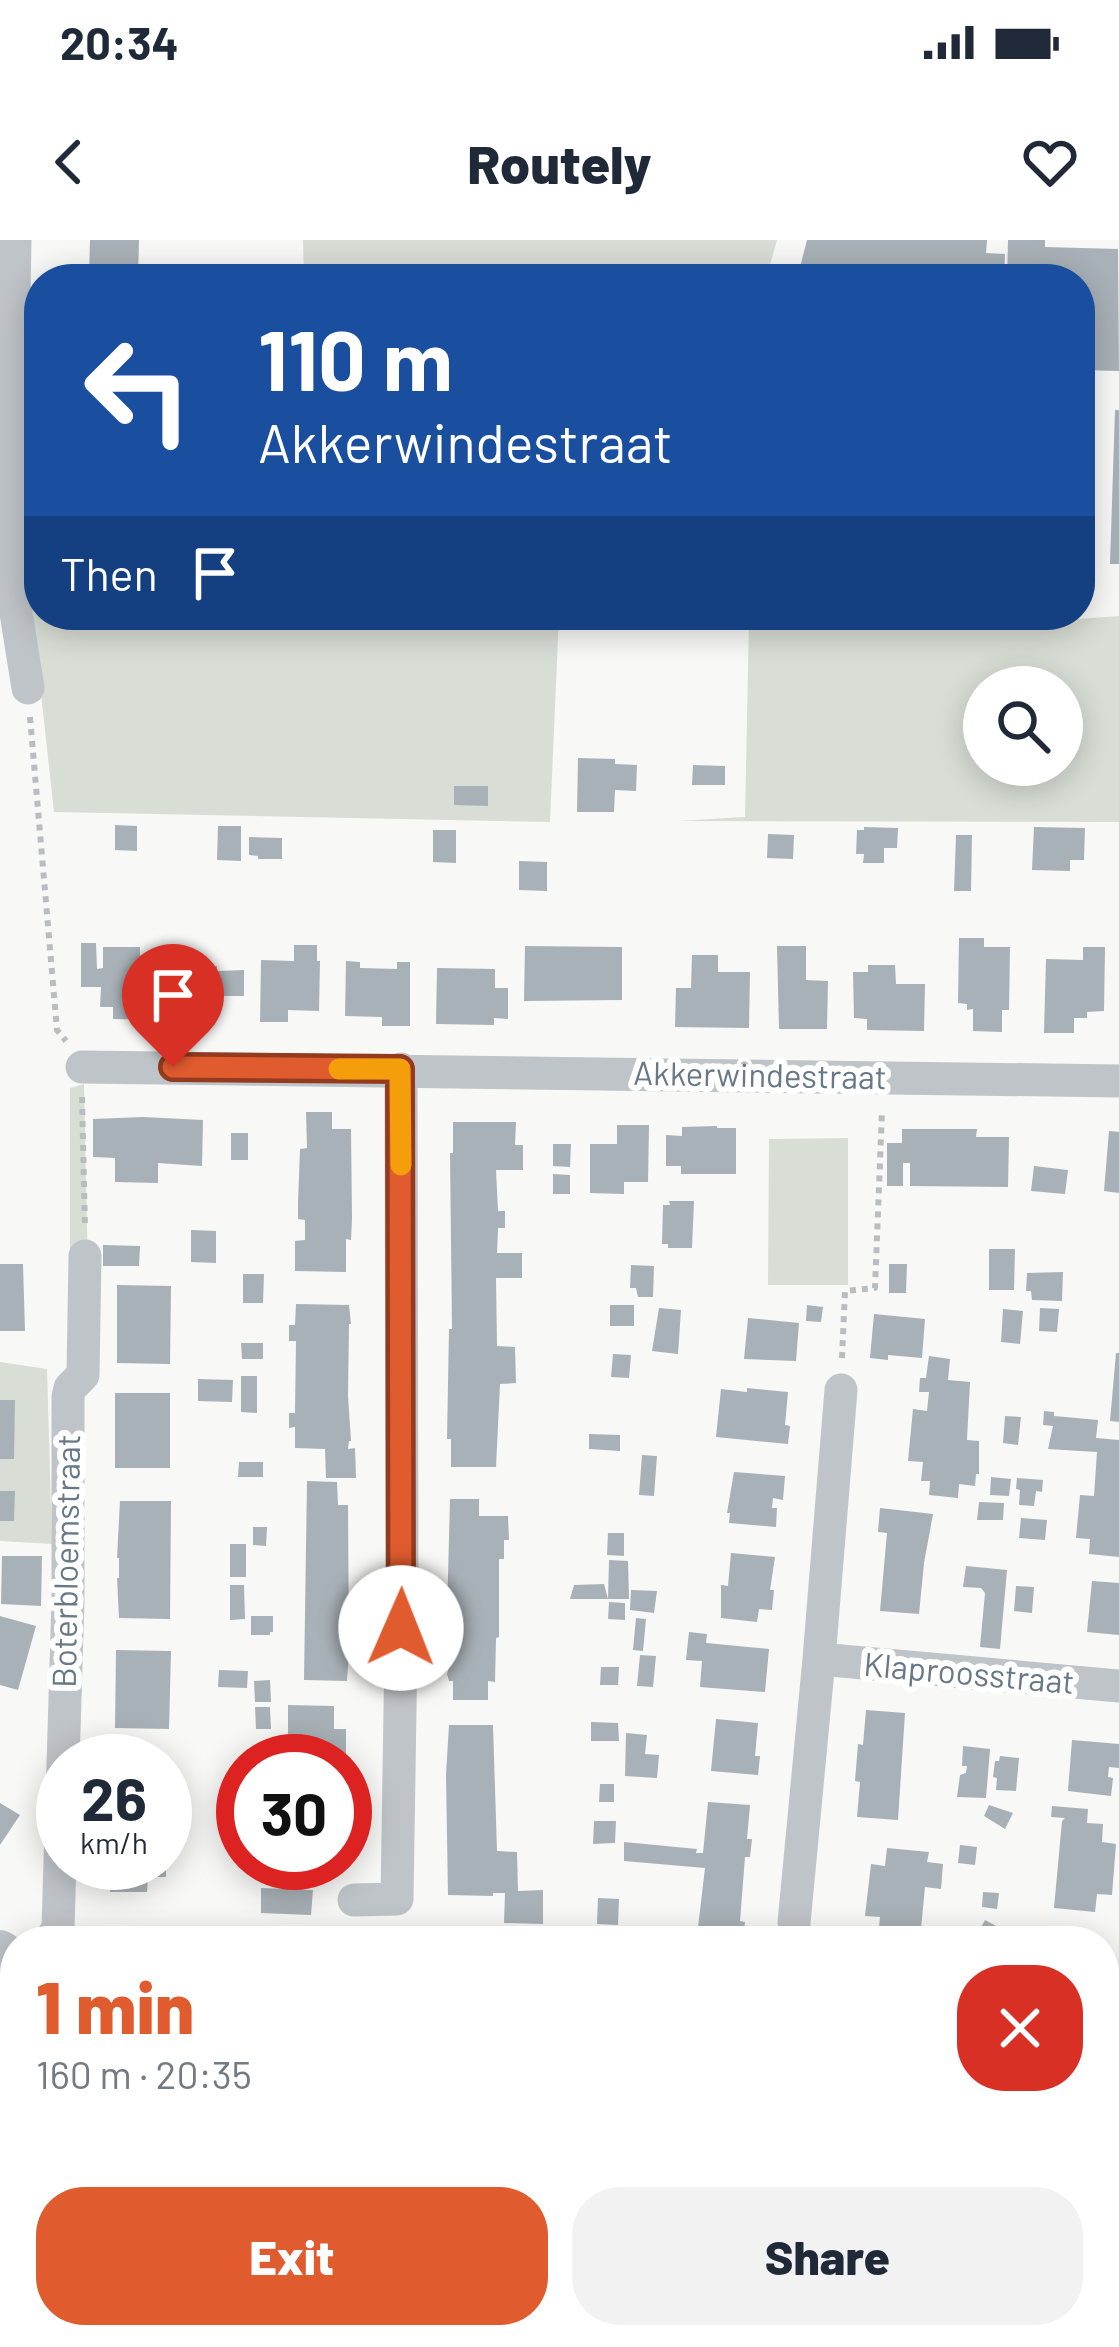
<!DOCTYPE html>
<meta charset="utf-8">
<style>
body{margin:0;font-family:Barlow,sans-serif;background:#f2f2f3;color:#1f2937;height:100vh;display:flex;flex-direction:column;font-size:45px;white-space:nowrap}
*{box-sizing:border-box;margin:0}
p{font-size:39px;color:#747a83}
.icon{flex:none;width:66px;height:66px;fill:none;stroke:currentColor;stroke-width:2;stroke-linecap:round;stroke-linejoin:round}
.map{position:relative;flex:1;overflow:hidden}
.details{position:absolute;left:0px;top:1686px;width:1119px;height:423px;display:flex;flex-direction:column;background:#fff;border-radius:48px 48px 0 0;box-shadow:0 6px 30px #0003}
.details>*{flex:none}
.guide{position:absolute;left:24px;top:24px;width:1071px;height:366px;border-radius:48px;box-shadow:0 6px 30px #0003;background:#1a4fa0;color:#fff;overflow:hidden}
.tools{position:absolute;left:963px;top:426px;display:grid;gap:24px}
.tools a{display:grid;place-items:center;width:120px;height:120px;border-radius:50%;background:#fff;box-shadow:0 6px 30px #0003;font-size:60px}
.speed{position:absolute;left:36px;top:1494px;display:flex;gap:24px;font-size:60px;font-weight:700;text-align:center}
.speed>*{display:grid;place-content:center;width:156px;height:156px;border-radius:50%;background:#fff;box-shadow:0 6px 30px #0003;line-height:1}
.speed small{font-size:30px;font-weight:400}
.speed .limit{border:18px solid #d22;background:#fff;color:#111}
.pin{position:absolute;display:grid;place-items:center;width:102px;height:102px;color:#fff;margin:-123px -51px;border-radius:50% 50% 50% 0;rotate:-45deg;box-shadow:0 0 12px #0007}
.pin .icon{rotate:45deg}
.me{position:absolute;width:132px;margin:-66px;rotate:1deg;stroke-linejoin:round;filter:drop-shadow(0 0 9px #0008)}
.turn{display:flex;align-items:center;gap:42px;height:252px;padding:0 36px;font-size:54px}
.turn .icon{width:156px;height:156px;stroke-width:2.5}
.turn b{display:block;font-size:84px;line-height:102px}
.then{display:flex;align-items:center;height:114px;padding:0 36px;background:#0003;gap:24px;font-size:45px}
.round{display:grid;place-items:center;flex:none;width:126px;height:126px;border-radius:48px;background:#f2f2f3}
.head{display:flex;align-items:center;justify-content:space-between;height:204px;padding:0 36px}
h1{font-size:72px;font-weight:800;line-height:90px;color:#e05b2e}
.action{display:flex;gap:24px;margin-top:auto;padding:24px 36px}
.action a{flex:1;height:138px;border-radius:48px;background:#e05b2e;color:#fff;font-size:48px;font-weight:800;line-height:138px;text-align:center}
.action a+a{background:#f2f2f3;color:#1f2937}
.status{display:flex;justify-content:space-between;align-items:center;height:84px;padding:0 60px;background:#fff;direction:ltr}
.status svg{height:33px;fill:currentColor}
header{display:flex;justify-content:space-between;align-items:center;height:156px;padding:0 36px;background:#fff;font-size:54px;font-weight:800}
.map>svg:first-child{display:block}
.green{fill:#d8ddd5;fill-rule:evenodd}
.building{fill:#a8b1b7}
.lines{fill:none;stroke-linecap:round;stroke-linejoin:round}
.path{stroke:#babdc0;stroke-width:6;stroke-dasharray:6 6;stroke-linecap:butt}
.minor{stroke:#bfc4c8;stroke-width:33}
.tertiary{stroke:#bfc4c8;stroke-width:42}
.route-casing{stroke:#923b1e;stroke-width:30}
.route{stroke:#e05b2e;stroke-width:21}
.slow{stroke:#f59e0b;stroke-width:21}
.labels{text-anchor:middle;stroke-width:12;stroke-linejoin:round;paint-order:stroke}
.street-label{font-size:33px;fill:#687886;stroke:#fff}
</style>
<div class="status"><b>20:34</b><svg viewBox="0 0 49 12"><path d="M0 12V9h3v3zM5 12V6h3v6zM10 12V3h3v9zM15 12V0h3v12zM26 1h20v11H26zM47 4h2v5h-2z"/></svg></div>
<header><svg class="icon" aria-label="back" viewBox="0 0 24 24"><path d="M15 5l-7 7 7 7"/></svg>Routely<svg class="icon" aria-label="heart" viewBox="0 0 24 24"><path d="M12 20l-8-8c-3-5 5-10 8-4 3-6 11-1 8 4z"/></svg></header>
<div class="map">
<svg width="1119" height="2107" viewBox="0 0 1119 2107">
<rect width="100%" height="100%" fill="#f8f8f6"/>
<!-- green -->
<path class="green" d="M 303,0 L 777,0 L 766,39 L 304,39 Z
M 28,117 L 39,117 L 39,375 L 559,375 L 550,582 L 54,572 L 28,335 Z
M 1119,376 L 1119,582 L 679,581 L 745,577 L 749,381 L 1035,382 ZM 1062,447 L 1062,525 L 984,525 L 984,447 Z
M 84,844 L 88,1034 L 70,1033 L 70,848 Z
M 848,898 L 848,1045 L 768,1045 L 769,899 Z
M 0,1122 L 47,1129 L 52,1304 L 0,1301 Z
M 0,1985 L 15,1995 L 15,2094 L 119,2094 L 119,2107 L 0,2107 Z"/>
<!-- building -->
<path class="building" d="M 90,0 L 139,0 L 138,39 L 89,39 Z
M 807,0 L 987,0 L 986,13 L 1005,14 L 1004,39 L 797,39 Z
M 1008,0 L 1045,0 L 1045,7 L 1118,9 L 1119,131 L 1080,130 L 1080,39 L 1007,39 Z
M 1115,170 L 1119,170 L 1119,324 L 1110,324 Z
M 578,518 L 615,519 L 615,524 L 637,525 L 636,551 L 615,550 L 614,572 L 577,572 Z
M 693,525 L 725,526 L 725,545 L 692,545 Z
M 454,546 L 488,546 L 488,566 L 454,565 Z
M 115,585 L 137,586 L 137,611 L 115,610 Z
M 218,586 L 241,586 L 241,621 L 217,620 Z
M 864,587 L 898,588 L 897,608 L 884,608 L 884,623 L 863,623 L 864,614 L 856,614 L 857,590 L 864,590 Z
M 1034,587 L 1085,588 L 1084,620 L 1070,620 L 1070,631 L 1032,630 Z
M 433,590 L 456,590 L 456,623 L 433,622 Z
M 768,594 L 794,595 L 793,619 L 767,618 Z
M 956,595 L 972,595 L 971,651 L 954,651 Z
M 249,597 L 282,598 L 282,619 L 258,619 L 258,616 L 249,615 Z
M 519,621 L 547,622 L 547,651 L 519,650 Z
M 959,698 L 984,698 L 984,707 L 1010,707 L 1009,770 L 1002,770 L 1002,792 L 973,791 L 973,769 L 967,770 L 967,764 L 958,763 Z
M 81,703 L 96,703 L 97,729 L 103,728 L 103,707 L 140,707 L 140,728 L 217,726 L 217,731 L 244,730 L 244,756 L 217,756 L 217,768 L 204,768 L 204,781 L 177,780 L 177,768 L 166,768 L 165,780 L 113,779 L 113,767 L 100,767 L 101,747 L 81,747 Z
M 294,705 L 317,705 L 317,721 L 320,721 L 319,771 L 288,770 L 288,782 L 260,782 L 261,720 L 294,721 Z
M 525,706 L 622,707 L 622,760 L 524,761 Z
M 777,706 L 806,706 L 806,740 L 828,741 L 827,789 L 779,789 Z
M 1083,707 L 1105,707 L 1104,771 L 1087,772 L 1087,778 L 1074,778 L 1074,793 L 1044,793 L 1046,719 L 1083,720 Z
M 692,715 L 718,715 L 718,732 L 750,732 L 749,788 L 675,787 L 676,748 L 691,748 Z
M 346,721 L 360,722 L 360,728 L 397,729 L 397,722 L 410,722 L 410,786 L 382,786 L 382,777 L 345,776 Z
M 868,725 L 895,725 L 896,744 L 925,744 L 924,791 L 867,790 L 867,779 L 854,778 L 853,732 L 868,732 Z
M 437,728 L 495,729 L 495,748 L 508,748 L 508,779 L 494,778 L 494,785 L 436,784 Z
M 306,872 L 332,872 L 332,889 L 351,889 L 352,978 L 351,1000 L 346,999 L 346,1032 L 295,1031 L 295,1001 L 305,1000 L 305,980 L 298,979 L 298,963 L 300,909 L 307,908 Z
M 143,877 L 203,880 L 202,926 L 158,923 L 158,943 L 115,942 L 115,918 L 93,917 L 93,879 Z
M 453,882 L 516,882 L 515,905 L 523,905 L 523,930 L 496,930 L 498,971 L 505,971 L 505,988 L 498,988 L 497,1013 L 522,1013 L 522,1038 L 496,1038 L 497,1106 L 515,1107 L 516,1143 L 500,1144 L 496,1227 L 451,1227 L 451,1199 L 447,1199 L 449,1089 L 452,1089 L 450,913 L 453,913 Z
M 617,885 L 649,885 L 648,942 L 624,942 L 624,954 L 590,953 L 590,904 L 617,904 Z
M 717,886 L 717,888 L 736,888 L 736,934 L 681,934 L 681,926 L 666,926 L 666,895 L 682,896 L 682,887 Z
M 902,889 L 977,889 L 976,897 L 1009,897 L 1008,947 L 910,946 L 910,923 L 903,923 L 903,946 L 887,946 L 887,903 L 902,903 Z
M 1109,891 L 1119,892 L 1119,953 L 1104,951 Z
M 231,893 L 248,893 L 248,920 L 231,920 Z
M 553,904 L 571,904 L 570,927 L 553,926 Z
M 1034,926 L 1068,930 L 1065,954 L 1031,951 Z
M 553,934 L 570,935 L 570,954 L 553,954 Z
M 669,961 L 694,961 L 692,1008 L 668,1008 L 668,1004 L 662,1004 L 663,965 L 670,965 Z
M 191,990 L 216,991 L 216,1023 L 191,1022 Z
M 103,1005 L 140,1006 L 139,1026 L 103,1026 Z
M 989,1009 L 1015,1009 L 1014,1050 L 989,1050 Z
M 0,1024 L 23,1024 L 25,1091 L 0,1091 Z
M 889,1024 L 907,1024 L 906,1053 L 889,1053 Z
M 631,1025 L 654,1026 L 653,1057 L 638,1057 L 636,1048 L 630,1048 Z
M 1063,1032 L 1062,1061 L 1032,1060 L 1031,1051 L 1026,1051 L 1027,1033 Z
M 243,1034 L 264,1034 L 263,1063 L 243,1063 Z
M 117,1045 L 171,1046 L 170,1124 L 117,1123 Z
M 296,1064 L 349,1065 L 351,1084 L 349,1084 L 348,1156 L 351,1201 L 349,1201 L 348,1209 L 355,1208 L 356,1238 L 326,1238 L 325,1209 L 295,1208 L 295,1187 L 289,1188 L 289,1173 L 295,1173 L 296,1101 L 289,1101 L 289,1085 L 295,1085 Z
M 610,1065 L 634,1065 L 634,1086 L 610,1086 Z
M 807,1065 L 823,1067 L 821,1082 L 806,1081 Z
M 659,1068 L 681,1070 L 678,1114 L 652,1111 Z
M 1040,1068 L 1059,1069 L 1057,1092 L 1039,1091 Z
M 1003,1069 L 1023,1071 L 1020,1104 L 1001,1102 Z
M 874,1074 L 925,1079 L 922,1118 L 888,1115 L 888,1120 L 870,1118 Z
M 748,1078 L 799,1083 L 796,1121 L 744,1119 Z
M 241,1103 L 263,1103 L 263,1119 L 242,1119 Z
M 1116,1113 L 1119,1113 L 1119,1182 L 1110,1181 Z
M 613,1114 L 631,1115 L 629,1138 L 611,1137 Z
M 929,1116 L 950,1119 L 948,1140 L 970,1142 L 967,1200 L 979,1201 L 979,1234 L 976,1234 L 975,1246 L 959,1244 L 958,1258 L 929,1255 L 930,1241 L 921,1241 L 923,1222 L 908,1221 L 913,1169 L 927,1171 L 929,1152 L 919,1152 L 920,1138 L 926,1138 Z
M 241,1136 L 257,1136 L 257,1173 L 241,1172 Z
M 198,1139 L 233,1140 L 232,1162 L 198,1161 Z
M 747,1148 L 788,1152 L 785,1185 L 790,1186 L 788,1204 L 716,1197 L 721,1149 L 747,1152 Z
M 115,1153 L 170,1153 L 170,1228 L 115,1228 Z
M 0,1160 L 15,1160 L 14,1219 L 0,1219 Z
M 1044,1171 L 1054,1172 L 1054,1176 L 1098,1180 L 1096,1198 L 1119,1200 L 1119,1317 L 1089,1314 L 1090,1299 L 1076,1298 L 1080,1255 L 1094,1256 L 1097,1212 L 1048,1209 L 1053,1186 L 1043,1185 Z
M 1005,1176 L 1021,1177 L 1018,1205 L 1003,1203 Z
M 589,1194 L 620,1195 L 620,1211 L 589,1209 Z
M 642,1215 L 657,1216 L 654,1256 L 639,1255 Z
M 239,1222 L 263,1222 L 263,1237 L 238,1237 Z
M 734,1232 L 785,1236 L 783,1260 L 773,1258 L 772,1268 L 777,1268 L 776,1287 L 729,1283 L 730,1273 L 727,1273 Z
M 991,1237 L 1011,1239 L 1009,1256 L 990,1255 Z
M 1017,1238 L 1043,1240 L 1042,1252 L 1036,1251 L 1034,1266 L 1019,1265 L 1020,1250 L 1016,1249 Z
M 307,1241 L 337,1242 L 338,1265 L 348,1265 L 349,1412 L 347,1441 L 304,1440 Z
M 0,1251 L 15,1251 L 14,1281 L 0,1281 Z
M 450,1259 L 479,1259 L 479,1276 L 508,1276 L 509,1300 L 504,1300 L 504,1319 L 499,1319 L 499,1397 L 496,1398 L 495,1442 L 488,1441 L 488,1460 L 453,1460 L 453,1441 L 449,1441 L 447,1434 L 450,1424 L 449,1413 L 446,1413 Z
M 120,1261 L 171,1261 L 170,1379 L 119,1378 L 117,1338 L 119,1338 L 119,1318 L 117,1318 Z
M 979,1262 L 1004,1263 L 1003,1280 L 977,1280 Z
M 880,1268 L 933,1274 L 924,1323 L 919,1374 L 880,1371 L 887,1293 L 878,1292 Z
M 1021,1278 L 1047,1280 L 1045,1300 L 1019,1298 Z
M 253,1287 L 267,1287 L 266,1306 L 253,1305 Z
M 608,1293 L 624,1293 L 624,1316 L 607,1315 Z
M 230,1304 L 246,1304 L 246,1337 L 230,1337 Z
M 731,1313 L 775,1317 L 770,1350 L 774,1350 L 772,1370 L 759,1369 L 757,1382 L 721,1378 L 721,1345 L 728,1346 Z
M 2,1316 L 42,1316 L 41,1366 L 1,1364 Z
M 609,1320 L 628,1321 L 629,1359 L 608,1359 Z
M 966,1326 L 1007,1330 L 1000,1409 L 980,1407 L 985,1353 L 981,1348 L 963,1347 Z
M 1092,1341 L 1119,1343 L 1119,1395 L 1087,1392 Z
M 604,1344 L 608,1359 L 570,1359 L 574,1345 Z
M 230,1345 L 244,1345 L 245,1379 L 230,1380 Z
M 1016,1346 L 1034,1347 L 1032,1373 L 1014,1371 Z
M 631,1350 L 657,1351 L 654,1373 L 630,1370 Z
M 609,1362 L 625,1363 L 625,1380 L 608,1379 Z
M 0,1376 L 36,1386 L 18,1450 L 0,1445 Z
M 251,1376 L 273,1376 L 273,1392 L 270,1392 L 270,1395 L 251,1395 Z
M 636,1378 L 646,1379 L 643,1411 L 633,1410 Z
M 689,1392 L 707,1394 L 706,1403 L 769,1409 L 765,1452 L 700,1447 L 702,1421 L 686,1420 Z
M 116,1410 L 171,1411 L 169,1489 L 115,1488 Z
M 640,1415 L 656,1416 L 653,1447 L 637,1446 Z
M 601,1427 L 619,1427 L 618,1445 L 600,1445 Z
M 219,1430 L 248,1431 L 247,1448 L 218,1447 Z
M 270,1440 L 271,1462 L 255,1462 L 254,1441 Z
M 288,1465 L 334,1466 L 334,1489 L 346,1489 L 346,1521 L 292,1521 L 292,1510 L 288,1510 Z
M 255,1467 L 270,1467 L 271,1489 L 256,1489 Z
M 866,1470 L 905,1473 L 898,1580 L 857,1577 L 860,1542 L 855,1541 L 858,1504 L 863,1505 Z
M 716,1479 L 758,1483 L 755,1516 L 760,1516 L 758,1535 L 711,1531 Z
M 591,1482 L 618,1483 L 619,1501 L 591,1501 Z
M 449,1485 L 493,1485 L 497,1611 L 517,1612 L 518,1651 L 543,1650 L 543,1684 L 504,1683 L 505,1653 L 493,1653 L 493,1656 L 448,1655 L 446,1535 Z
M 626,1493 L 647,1495 L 645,1514 L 659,1515 L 657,1538 L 625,1536 Z
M 1072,1500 L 1119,1504 L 1119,1528 L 1109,1527 L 1108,1537 L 1113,1538 L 1111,1556 L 1068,1551 Z
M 963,1506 L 990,1509 L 986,1558 L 957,1557 L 960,1535 L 966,1533 L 967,1526 L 962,1526 Z
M 1000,1516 L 1019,1518 L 1016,1551 L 996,1550 L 997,1538 L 993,1537 L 995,1521 L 999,1521 Z
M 600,1544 L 614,1544 L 614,1562 L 599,1562 Z
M 708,1562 L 750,1565 L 747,1599 L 752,1599 L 750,1617 L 745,1617 L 740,1681 L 745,1682 L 743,1700 L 697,1696 L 705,1628 L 624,1621 L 624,1602 L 697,1609 L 696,1613 L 703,1613 Z
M 0,1563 L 20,1575 L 0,1605 Z
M 989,1565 L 1013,1573 L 1005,1589 L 984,1576 Z
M 1052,1566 L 1088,1569 L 1087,1583 L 1103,1584 L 1102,1602 L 1116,1604 L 1112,1655 L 1097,1654 L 1095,1672 L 1054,1668 L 1062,1581 L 1065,1578 L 1051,1577 Z
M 594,1581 L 616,1581 L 615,1603 L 593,1604 Z
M 960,1605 L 977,1607 L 975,1625 L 958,1623 Z
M 887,1608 L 929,1612 L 927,1622 L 943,1624 L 941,1649 L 925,1647 L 920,1699 L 878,1696 L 880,1677 L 865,1676 L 871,1624 L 885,1626 Z
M 112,1623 L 166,1623 L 166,1637 L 148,1637 L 147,1652 L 110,1652 Z
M 261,1648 L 313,1650 L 311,1675 L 261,1673 Z
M 983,1652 L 999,1653 L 997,1669 L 982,1667 Z
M 598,1658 L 619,1659 L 618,1685 L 597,1684 Z
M 985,1680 L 1000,1688 L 993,1701 L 977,1695 Z
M 511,1689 L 552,1691 L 551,1701 L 511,1701 Z
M 4,1819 L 15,1827 L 15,1916 L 12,1920 L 0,1911 L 0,1824 Z
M 1104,2092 L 1119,2092 L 1119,2107 L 1032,2107 L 1033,2094 Z
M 213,2094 L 226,2094 L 254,2107 L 208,2107 Z
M 551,2094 L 586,2094 L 585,2102 L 572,2101 L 571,2107 L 550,2107 Z
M 635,2094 L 688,2094 L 687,2103 L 634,2098 Z
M 735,2094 L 791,2094 L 789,2107 L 734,2107 Z
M 838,2094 L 989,2094 L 989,2107 L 836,2107 Z"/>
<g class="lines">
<!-- path -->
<path class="path" d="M 30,477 L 57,790 L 66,801
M 82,857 L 85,988
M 842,1118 L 845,1051 L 875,1048 L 882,871
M 1104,1836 L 1119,1837"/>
<!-- minor -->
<path class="minor" d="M 15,0 L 9,329 L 28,448
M 82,827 L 1119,841
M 819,1419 L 1119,1446
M 354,1660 L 397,1659 L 402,1343 L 401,829
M 794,1683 L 819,1419 L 841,1150
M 50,1701 L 58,1688 L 68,1360 L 68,1157 L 70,1148 L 83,1135 L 85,1016
M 342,2107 L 346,2094"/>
<!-- tertiary -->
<path class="tertiary" d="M 0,1711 L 15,1721
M 1104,2017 L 1119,2019"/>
</g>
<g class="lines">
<!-- route casing -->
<g class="route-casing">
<path id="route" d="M 173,827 L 400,829 L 401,1388"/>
</g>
<!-- route -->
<use href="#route" class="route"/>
<!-- slow -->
<path class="slow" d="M 339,829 L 400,829 L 401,925"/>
</g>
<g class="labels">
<!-- street labels -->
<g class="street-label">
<text transform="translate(760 835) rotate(1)" y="12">Akkerwindestraat</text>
<text transform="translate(66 1321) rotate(-89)" y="12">Boterbloemstraat</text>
<text transform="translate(969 1433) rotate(5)" y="12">Klaproosstraat</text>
</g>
</g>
</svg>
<div class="tools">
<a><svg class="icon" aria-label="search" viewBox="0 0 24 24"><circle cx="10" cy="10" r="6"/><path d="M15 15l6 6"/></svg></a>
</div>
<div class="speed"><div>26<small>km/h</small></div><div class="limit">30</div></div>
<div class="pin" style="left:173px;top:827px;background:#d93025"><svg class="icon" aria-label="arrive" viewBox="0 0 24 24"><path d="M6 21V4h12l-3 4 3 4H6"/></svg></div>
<svg class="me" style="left:401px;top:1388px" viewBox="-20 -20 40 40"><circle r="19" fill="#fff"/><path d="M0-13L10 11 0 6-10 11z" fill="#e05b2e"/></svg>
<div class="guide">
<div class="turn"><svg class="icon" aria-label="left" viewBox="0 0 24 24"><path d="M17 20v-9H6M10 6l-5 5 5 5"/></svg><div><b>110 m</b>Akkerwindestraat</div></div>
<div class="then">Then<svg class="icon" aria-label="arrive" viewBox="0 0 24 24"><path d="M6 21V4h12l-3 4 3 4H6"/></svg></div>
</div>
<section class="details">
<div class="head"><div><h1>1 min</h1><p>160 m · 20:35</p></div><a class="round" style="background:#d93025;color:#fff"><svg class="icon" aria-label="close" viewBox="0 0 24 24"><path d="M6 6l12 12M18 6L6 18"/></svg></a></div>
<div class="action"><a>Exit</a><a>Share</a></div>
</section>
</div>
